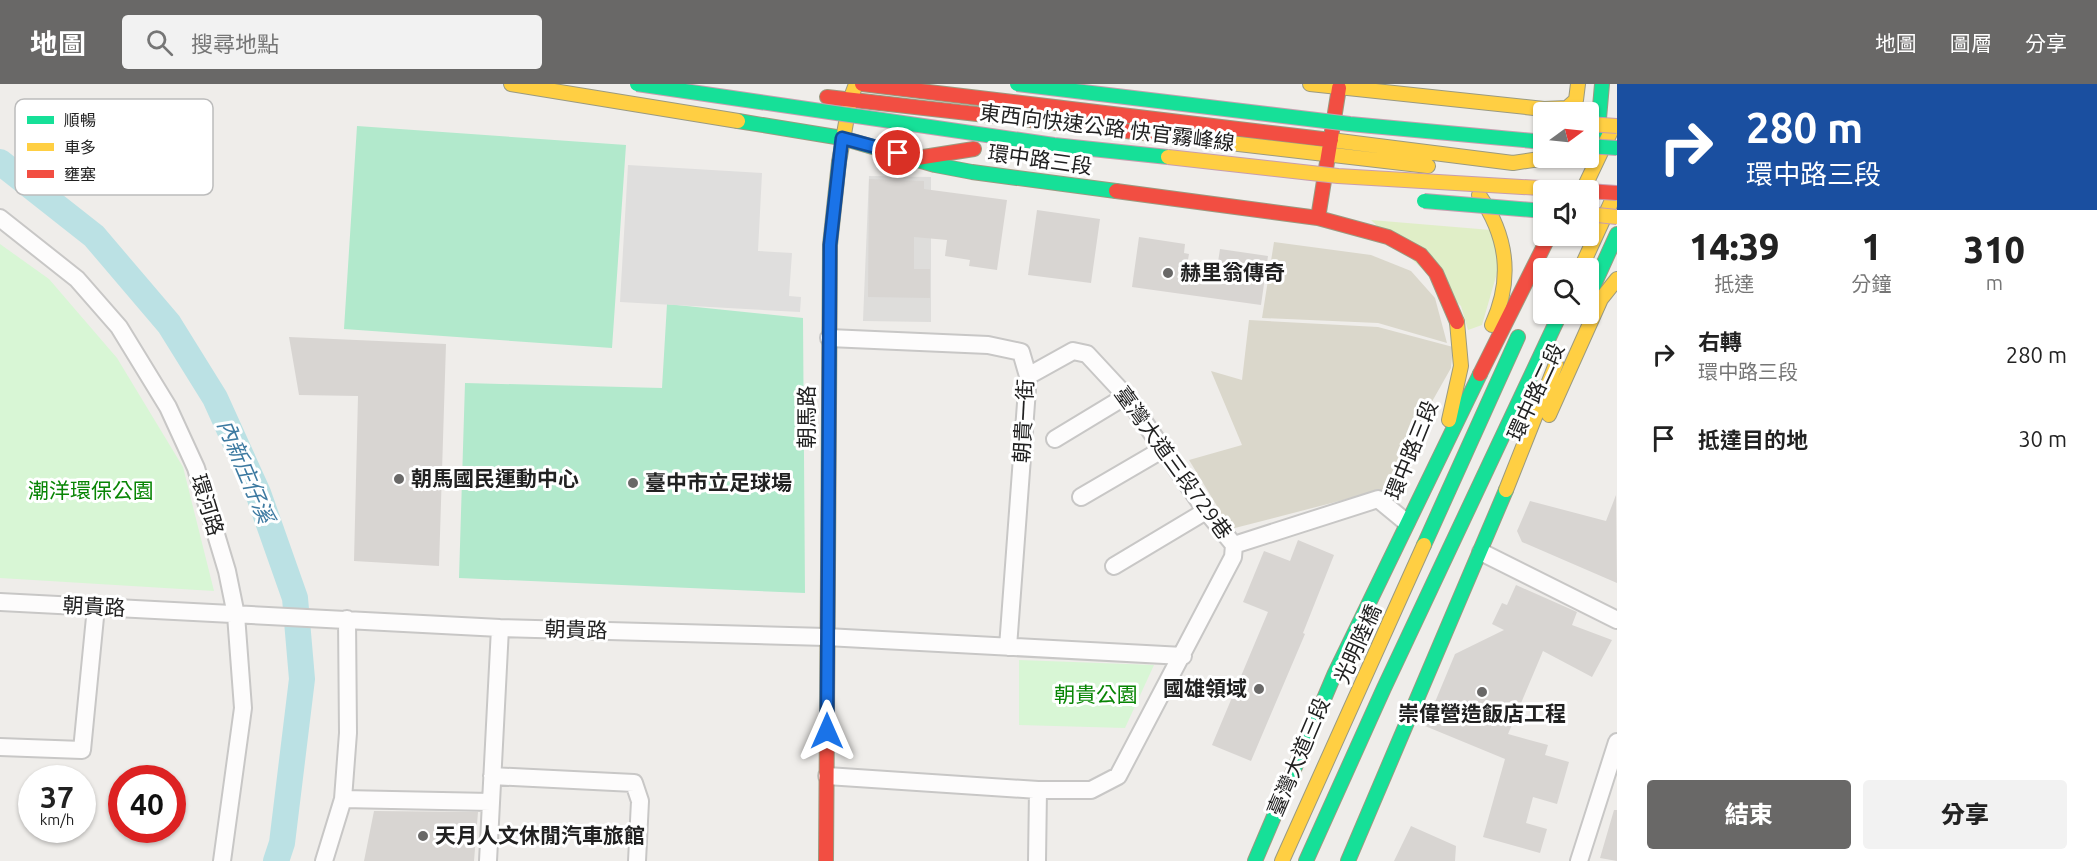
<!DOCTYPE html>
<html lang="zh-TW">
<meta charset="utf-8">
<style>
body{margin:0;font-family:Ubuntu,"Noto Sans TC",sans-serif;background:#f2f2f2;color:#222;height:100vh;display:flex;flex-direction:column;font-size:22px;white-space:nowrap}
*{box-sizing:border-box;margin:0}
p{font-size:20px;color:#767676}
.icon{flex:none;width:33px;height:33px;fill:none;stroke:currentColor;stroke-width:2;stroke-linecap:round;stroke-linejoin:round}
.map{position:relative;flex:1;overflow:hidden}
.details{display:flex;flex-direction:column;background:#fff;width:480px}
.details>*{flex:none}
.banner{background:#1a4fa0;color:#fff;overflow:hidden}
.needle{width:39px;rotate:75deg}
.tools{position:absolute;left:1533px;top:18px;display:grid;gap:12px}
.tools a{display:grid;place-items:center;width:66px;height:66px;border-radius:6px;background:#fff;box-shadow:0 2px 4px #0004;font-size:30px}
.speed{position:absolute;left:18px;top:681px;display:flex;gap:12px;font-size:30px;font-weight:700;text-align:center}
.speed>*{display:grid;place-content:center;width:78px;height:78px;border-radius:50%;background:#fff;box-shadow:0 2px 4px #0004;line-height:1}
.speed small{font-size:15px;font-weight:400}
.speed .limit{border:9px solid #d22;background:#fff;color:#111}
.pin{position:absolute;display:grid;place-items:center;width:51px;height:51px;color:#fff;margin:-26px;border:3px solid #fff;border-radius:50%;box-shadow:0 2px 6px #0007}
.me{position:absolute;width:66px;margin:-33px;rotate:0deg;stroke-linejoin:round;filter:drop-shadow(0 0 4px #0008)}
.turn{display:flex;align-items:center;gap:21px;height:126px;padding:0 30px;font-size:27px}
.turn .icon{width:78px;height:78px;stroke-width:2.5}
.turn b{display:block;font-size:42px;line-height:51px}
.eta{display:flex;justify-content:space-evenly;align-items:center;height:102px;text-align:center}
.eta b{font-size:36px;font-weight:800;line-height:42px}
.action{display:flex;gap:12px;margin-top:auto;padding:12px 30px}
.action a{flex:1;height:69px;border-radius:6px;background:#696867;color:#fff;font-size:24px;font-weight:800;line-height:69px;text-align:center}
.action a+a{background:#f2f2f2;color:#222}
ul{padding:0;list-style:none}
li{display:flex;align-items:center;gap:18px;height:84px;padding:0 30px}
li div{flex:1}
li b{display:block;font-size:22px}
li em{font-style:normal}
header{display:flex;align-items:center;gap:36px;box-sizing:border-box;height:84px;padding:0 30px;background:#696867;color:#fff}
header strong{font-size:28px}
nav{display:flex;gap:33px;margin-inline-start:auto;font-size:21px}
.search{width:420px;height:54px;background:#f2f2f2;display:flex;align-items:center;gap:15px;box-sizing:border-box;padding:0 21px;border-radius:6px;color:#767676;font-size:22px}
main{display:flex;flex:1;min-height:0}
.map>svg:first-child{display:block}
.residential{fill:#dedddb}
.construction{fill:#dad7cb}
.grass{fill:#e0eec7}
.park{fill:#d8f6d5}
.pitch{fill:#b2e9cc}
.parking{fill:#dfdedd}
.lines{fill:none;stroke-linecap:round;stroke-linejoin:round}
.river{stroke:#bbe1e4;stroke-width:26}
.building{fill:#d8d5d2}
.street-casing{stroke:#c8c7c6;stroke-width:20}
.fast-casing{stroke:#9b9a80;stroke-width:16}
.slow-casing{stroke:#9b9a80;stroke-width:16}
.jam-casing{stroke:#9b9a80;stroke-width:16}
.street{stroke:#fdfcfc;stroke-width:16}
.fast{stroke:#16e098;stroke-width:14}
.slow{stroke:#ffcf43;stroke-width:14}
.jam{stroke:#f24e42;stroke-width:14}
.fast-bridge-casing{stroke:#c79eaf;stroke-width:16;stroke-linecap:butt}
.slow-bridge-casing{stroke:#c79eaf;stroke-width:16;stroke-linecap:butt}
.jam-bridge-casing{stroke:#c79eaf;stroke-width:16;stroke-linecap:butt}
.fast-bridge{stroke:#16e098;stroke-width:14}
.slow-bridge{stroke:#ffcf43;stroke-width:14}
.jam-bridge{stroke:#f24e42;stroke-width:14}
.route-casing{stroke:#114b97;stroke-width:15}
.route{stroke:#1a73e8;stroke-width:10}
.poi-dot{fill:#696867;stroke:#fff;stroke-width:2}
.labels{text-anchor:middle;stroke-width:6;stroke-linejoin:round;paint-order:stroke}
.street-label{font-size:21px;fill:#212121;stroke:#fff}
.poi-label{font-size:21px;font-weight:bold;fill:#212121;stroke:#fff;text-anchor:start}
.park-label{font-size:21px;fill:#088504;stroke:#fff}
.water-label{font-size:22px;font-style:italic;fill:#3d7aa1;stroke:#fff}
.key{fill:#fff;stroke:#bcbcbc;stroke-width:1.5}
.key-label{font-size:16px;fill:#212121}
</style>
<header>
<strong>地圖</strong>
<div class="search"><svg class="icon" aria-label="search" viewBox="0 0 24 24"><circle cx="10" cy="10" r="6"/><path d="M15 15l6 6"/></svg>搜尋地點</div>
<nav><a>地圖</a><a>圖層</a><a>分享</a></nav>
</header>
<main>
<div class="map">
<svg width="1617" height="777" viewBox="0 0 1617 777">
<rect width="100%" height="100%" fill="#efedea"/>
<!-- residential -->
<path class="residential" d="M 869,92 L 931,93 L 931,238 L 863,237 Z"/>
<!-- construction -->
<path class="construction" d="M 1274,158 L 1371,171 L 1411,187 L 1435,214 L 1447,259 L 1378,239 L 1262,234 Z
M 1249,236 L 1378,243 L 1453,263 L 1451,284 L 1382,406 L 1231,445 L 1189,376 L 1242,361 L 1211,287 L 1242,296 Z"/>
<!-- grass -->
<path class="grass" d="M 1371,136 L 1491,146 L 1501,175 L 1482,241 L 1468,246 L 1461,222 Z"/>
<!-- park -->
<path class="park" d="M 0,160 L 49,195 L 117,274 L 183,383 L 214,507 L 0,494 Z
M 1019,576 L 1154,581 L 1125,644 L 1019,641 Z"/>
<!-- pitch -->
<path class="pitch" d="M 357,42 L 626,61 L 612,264 L 344,245 Z
M 667,220 L 803,234 L 805,509 L 459,494 L 465,299 L 662,304 Z"/>
<!-- parking -->
<path class="parking" d="M 628,81 L 762,89 L 758,167 L 792,169 L 789,212 L 801,213 L 800,228 L 620,218 Z"/>
<g class="lines">
<!-- river -->
<path class="river" d="M 0,78 L 94,152 L 169,240 L 215,314 L 258,409 L 295,514 L 302,595 L 282,759 L 276,777"/>
</g>
<!-- building -->
<path class="building" d="M 869,95 L 924,97 L 924,105 L 1007,116 L 997,186 L 969,182 L 970,176 L 945,172 L 947,156 L 914,153 L 914,185 L 930,185 L 930,214 L 868,213 Z
M 1037,126 L 1100,135 L 1091,199 L 1028,191 Z
M 1139,153 L 1185,160 L 1184,169 L 1189,170 L 1186,187 L 1216,191 L 1220,165 L 1268,172 L 1261,221 L 1132,203 Z
M 289,253 L 446,260 L 439,482 L 354,477 L 358,312 L 299,311 Z
M 1616,411 L 1617,499 L 1522,458 L 1517,447 L 1530,417 L 1606,437 Z
M 1298,456 L 1334,471 L 1303,549 L 1305,550 L 1251,677 L 1212,661 L 1268,528 L 1243,518 L 1264,467 L 1290,477 Z
M 1516,501 L 1577,528 L 1572,541 L 1612,556 L 1592,593 L 1543,567 L 1508,650 L 1548,661 L 1545,671 L 1569,678 L 1557,720 L 1533,713 L 1526,739 L 1547,745 L 1540,769 L 1483,753 L 1505,675 L 1425,642 L 1455,570 L 1504,546 L 1492,540 L 1502,519 L 1507,521 Z
M 1614,726 L 1617,726 L 1617,777 L 1600,774 Z
M 374,727 L 478,728 L 474,777 L 364,777 Z
M 1411,742 L 1456,762 L 1455,777 L 1394,777 Z"/>
<g class="lines">
<!-- street casing -->
<g class="street-casing">
<path id="street" d="M 0,134 L 77,195 L 119,243 L 168,323 L 196,384 L 227,487 L 236,531 L 243,624 L 222,777
M 829,254 L 988,261 L 1021,268 L 1028,292 L 1008,563
M 1028,292 L 1073,267 L 1087,270 L 1126,312 L 1206,427 L 1234,461
M 1055,355 L 1126,312
M 1081,413 L 1165,364
M 1234,461 L 1378,415 L 1406,438
M 1481,468 L 1617,536
M 1114,482 L 1206,427
M 0,518 L 500,544 L 826,553 L 1183,572
M 0,663 L 82,666 L 96,523
M 492,692 L 634,699 L 640,717 L 637,777
M 827,692 L 1038,706 L 1091,706 L 1118,692 L 1233,473 L 1234,461
M 343,715 L 491,718
M 324,777 L 343,715 L 348,649 L 347,535
M 488,777 L 500,544
M 1037,777 L 1038,706
M 1579,777 L 1617,658"/>
</g>
<!-- fast casing -->
<g class="fast-casing">
<path id="fast" d="M 738,37 L 842,54 L 935,81 L 972,88 L 1116,107
M 1598,46 L 1602,0
M 1588,214 L 1617,150
M 1424,461 L 1518,253
M 828,485 L 830,161 L 839,78
M 1255,777 L 1335,589 L 1480,290
M 1306,777 L 1384,604 L 1560,230
M 1348,777 L 1506,406"/>
</g>
<!-- slow casing -->
<g class="slow-casing">
<path id="slow" d="M 511,0 L 738,37
M 1310,0 L 1544,25 L 1567,24 L 1576,16 L 1578,0
M 1187,54 L 1428,82
M 1331,56 L 1513,79 L 1546,74
M 839,78 L 850,16 L 856,0
M 1583,106 L 1612,45
M 1479,111 C 1508,153 1513,195 1492,241
M 1581,184 L 1614,112
M 1549,331 L 1601,215 L 1617,195
M 1449,336 L 1461,282 L 1457,238
M 1506,406 L 1556,280
M 1282,777 L 1424,461"/>
</g>
<!-- jam casing -->
<g class="jam-casing">
<path id="jam" d="M 862,0 L 1331,56
M 827,13 L 1187,54
M 917,74 L 974,65
M 1116,107 L 1318,134 L 1388,153 L 1421,171 L 1436,189 L 1457,238
M 1318,134 L 1339,4
M 1480,290 L 1549,152
M 826,777 L 828,485"/>
</g>
<!-- street -->
<use href="#street" class="street"/>
<!-- fast -->
<use href="#fast" class="fast"/>
<!-- slow -->
<use href="#slow" class="slow"/>
<!-- jam -->
<use href="#jam" class="jam"/>
<!-- fast-bridge casing -->
<g class="fast-bridge-casing">
<path id="fast-bridge" d="M 637,0 L 1054,61 L 1168,73
M 1017,0 L 1350,40 L 1544,58
M 1588,62 L 1617,64
M 1424,117 L 1544,127"/>
</g>
<!-- slow-bridge casing -->
<g class="slow-bridge-casing">
<path id="slow-bridge" d="M 1588,40 L 1617,42
M 1168,73 L 1338,92 L 1574,106
M 1588,130 L 1617,133"/>
</g>
<!-- jam-bridge casing -->
<g class="jam-bridge-casing">
<path id="jam-bridge" d="M 1588,107 L 1617,109"/>
</g>
<!-- fast-bridge -->
<use href="#fast-bridge" class="fast-bridge"/>
<!-- slow-bridge -->
<use href="#slow-bridge" class="slow-bridge"/>
<!-- jam-bridge -->
<use href="#jam-bridge" class="jam-bridge"/>
</g>
<g class="lines">
<!-- route casing -->
<g class="route-casing">
<path id="route" d="M 827,647 L 830,161 L 842,54 L 898,69"/>
</g>
<!-- route -->
<use href="#route" class="route"/>
</g>
<!-- markers -->
<g class="poi-dot">
<circle cx="1168" cy="189" r="6"/>
<circle cx="399" cy="395" r="6"/>
<circle cx="633" cy="399" r="6"/>
<circle cx="1259" cy="605" r="6"/>
<circle cx="1482" cy="608" r="6"/>
<circle cx="423" cy="752" r="6"/>
</g>
<g class="labels">
<!-- street labels -->
<g class="street-label">
<text transform="translate(1107 44) rotate(7)" y="7">東西向快速公路 快官霧峰線</text>
<text transform="translate(1040 76) rotate(8)" y="7">環中路三段</text>
<text transform="translate(1536 308) rotate(-65)" y="7">環中路二段</text>
<text transform="translate(807 333) rotate(-90)" y="7">朝馬路</text>
<text transform="translate(1024 337) rotate(-87)" y="7">朝貴一街</text>
<text transform="translate(1412 366) rotate(-68)" y="7">環中路三段</text>
<text transform="translate(1173 379) rotate(54)" y="7">臺灣大道三段729巷</text>
<text transform="translate(207 421) rotate(73)" y="7">環河路</text>
<text transform="translate(94 523) rotate(3)" y="7">朝貴路</text>
<text transform="translate(576 546) rotate(2)" y="7">朝貴路</text>
<text transform="translate(1358 560) rotate(-66)" y="7">光明陸橋</text>
<text transform="translate(1299 673) rotate(-67)" y="7">臺灣大道三段</text>
</g>
<!-- poi labels -->
<g class="poi-label">
<text x="1180" y="196">赫里翁傳奇</text>
<text x="411" y="402">朝馬國民運動中心</text>
<text x="645" y="406">臺中市立足球場</text>
<text x="1247" y="612" text-anchor="end">國雄領域</text>
<text x="1482" y="637" text-anchor="middle">崇偉營造飯店工程</text>
<text x="435" y="759">天月人文休閒汽車旅館</text>
</g>
<!-- park labels -->
<g class="park-label">
<text x="91" y="414">潮洋環保公園</text>
<text x="1096" y="618">朝貴公園</text>
</g>
<!-- water labels -->
<g class="water-label">
<text transform="translate(246 387) rotate(67)" y="8">內新庄仔溪</text>
</g>
</g>
<!-- legend -->
<rect x="15" y="15" width="198" height="96" rx="9" class="key"/>
<rect x="27" y="32" width="27" height="8" fill="#16e098"/>
<rect x="27" y="59" width="27" height="8" fill="#ffcf43"/>
<rect x="27" y="86" width="27" height="8" fill="#f24e42"/>
<g class="key-label">
<text x="64" y="42">順暢</text>
<text x="64" y="69">車多</text>
<text x="64" y="96">壅塞</text>
</g>
</svg>
<div class="tools">
<a><svg class="needle" viewBox="-14 -14 28 28"><path d="M0-13l5 13h-10z" fill="#e53935"/><path d="M0 13l5-13h-10z" fill="#767676"/></svg></a>
<a><svg class="icon" aria-label="sound" viewBox="0 0 24 24"><path d="M4 9h4l5-4v14l-5-4H4zM17 9q2 3 0 6"/></svg></a>
<a><svg class="icon" aria-label="search" viewBox="0 0 24 24"><circle cx="10" cy="10" r="6"/><path d="M15 15l6 6"/></svg></a>
</div>
<div class="speed"><div>37<small>km/h</small></div><div class="limit">40</div></div>
<div class="pin" style="left:898px;top:69px;background:#d93025"><svg class="icon" aria-label="arrive" viewBox="0 0 24 24"><path d="M6 21V4h12l-3 4 3 4H6"/></svg></div>
<svg class="me" style="left:827px;top:647px" viewBox="-20 -20 40 40"><path d="M0-17L14 15 0 8-14 15z" fill="#1a73e8" stroke="#fff" stroke-width="4"/></svg>
</div>
<section class="details">
<div class="banner">
<div class="turn"><svg class="icon" aria-label="right" viewBox="0 0 24 24"><path d="M7 20v-9h11M14 6l5 5-5 5"/></svg><div><b>280 m</b>環中路三段</div></div>
</div>
<div class="eta">
<div><b>14:39</b><p>抵達</p></div>
<div><b>1</b><p>分鐘</p></div>
<div><b>310</b><p>m</p></div>
</div>
<ul>
<li><svg class="icon" aria-label="right" viewBox="0 0 24 24"><path d="M7 20v-9h11M14 6l5 5-5 5"/></svg><div><b>右轉</b><p>環中路三段</p></div><em>280 m</em></li>
<li><svg class="icon" aria-label="arrive" viewBox="0 0 24 24"><path d="M6 21V4h12l-3 4 3 4H6"/></svg><div><b>抵達目的地</b></div><em>30 m</em></li>
</ul>
<div class="action"><a>結束</a><a>分享</a></div>
</section>
</main>
